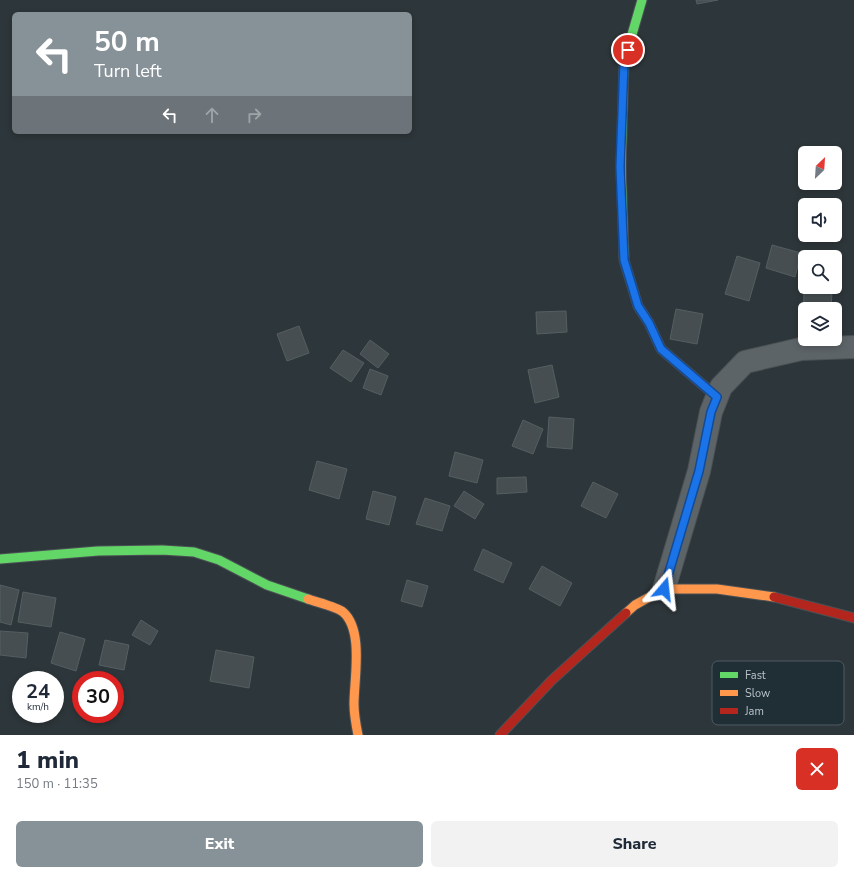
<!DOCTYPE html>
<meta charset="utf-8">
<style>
body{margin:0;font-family:"Nunito Sans",sans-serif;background:#f2f2f3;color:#1f2937;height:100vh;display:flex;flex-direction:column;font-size:15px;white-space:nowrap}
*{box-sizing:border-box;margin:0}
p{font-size:13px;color:#747a83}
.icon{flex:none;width:22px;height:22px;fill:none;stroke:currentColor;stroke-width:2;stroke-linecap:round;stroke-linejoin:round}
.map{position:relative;height:735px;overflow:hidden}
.panel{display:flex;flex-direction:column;background:#fff;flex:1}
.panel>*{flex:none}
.banner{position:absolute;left:12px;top:12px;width:400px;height:122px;border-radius:6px;box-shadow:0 2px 6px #0003;background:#879298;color:#fff;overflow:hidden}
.needle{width:26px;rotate:25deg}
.fabs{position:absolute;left:798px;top:146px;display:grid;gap:8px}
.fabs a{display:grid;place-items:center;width:44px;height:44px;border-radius:6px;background:#fff;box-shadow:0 2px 6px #0003;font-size:20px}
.speed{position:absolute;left:12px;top:671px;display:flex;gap:8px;font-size:20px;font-weight:700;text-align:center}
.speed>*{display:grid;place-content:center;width:52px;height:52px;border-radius:50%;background:#fff;box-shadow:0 2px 6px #0003;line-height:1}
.speed small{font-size:10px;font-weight:400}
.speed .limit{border:6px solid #d22;background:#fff;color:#111}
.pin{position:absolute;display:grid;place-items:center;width:34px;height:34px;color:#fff;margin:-17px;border:2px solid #fff;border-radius:50%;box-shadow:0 1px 4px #0007}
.me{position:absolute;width:44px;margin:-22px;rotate:17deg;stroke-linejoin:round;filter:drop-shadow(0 0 3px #0008)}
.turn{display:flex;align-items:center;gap:14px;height:84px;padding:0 16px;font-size:18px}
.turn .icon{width:52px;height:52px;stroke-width:2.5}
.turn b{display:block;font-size:28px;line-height:34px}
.lanes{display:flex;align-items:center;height:38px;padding:0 16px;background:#0003;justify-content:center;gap:20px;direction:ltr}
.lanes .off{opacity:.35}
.round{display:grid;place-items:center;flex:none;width:42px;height:42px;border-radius:6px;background:#f2f2f3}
.overview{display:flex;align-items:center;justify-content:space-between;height:68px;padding:0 16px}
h1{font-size:24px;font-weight:800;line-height:30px}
.button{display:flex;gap:8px;margin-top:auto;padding:8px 16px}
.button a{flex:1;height:46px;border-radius:6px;background:#879298;color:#fff;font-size:16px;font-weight:800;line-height:46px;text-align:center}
.button a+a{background:#f2f2f3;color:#1f2937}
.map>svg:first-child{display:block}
.building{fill:#464e51;stroke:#555e61}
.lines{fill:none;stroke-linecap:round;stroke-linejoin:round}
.street-casing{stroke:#4b5154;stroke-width:24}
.fast-casing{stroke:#4b5154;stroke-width:11}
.slow-casing{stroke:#4b5154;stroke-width:11}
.jam-casing{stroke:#4b5154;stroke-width:11}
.street{stroke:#5d6468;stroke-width:22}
.fast{stroke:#63d668;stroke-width:9}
.slow{stroke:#ff974d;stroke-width:9}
.jam{stroke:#b3261e;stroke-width:9}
.route-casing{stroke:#114b97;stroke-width:10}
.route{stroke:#1a73e8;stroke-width:7}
.key{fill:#202e35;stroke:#4e5b62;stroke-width:1}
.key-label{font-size:11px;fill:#b8c3ca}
</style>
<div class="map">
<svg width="854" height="735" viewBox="0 0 854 735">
<rect width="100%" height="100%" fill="#2d363a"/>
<!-- building -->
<path class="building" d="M 696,0 L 718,0 L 697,4 Z
M 772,245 L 801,253 L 795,277 L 766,268 Z
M 737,256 L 760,263 L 749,301 L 725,294 Z
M 804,291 L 832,292 L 831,309 L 805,309 L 805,327 L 803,326 Z
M 676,309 L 703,314 L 697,344 L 670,339 Z
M 566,311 L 567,332 L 537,334 L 536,312 Z
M 299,326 L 309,353 L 287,361 L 277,334 Z
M 370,340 L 389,354 L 378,368 L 360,354 Z
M 343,350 L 364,363 L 351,382 L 330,368 Z
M 552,365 L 559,397 L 535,403 L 528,370 Z
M 370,369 L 388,376 L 381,395 L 363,388 Z
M 549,417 L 574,419 L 572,449 L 547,447 Z
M 523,420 L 543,429 L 533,454 L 512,446 Z
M 455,452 L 483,460 L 477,483 L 449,476 Z
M 317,461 L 347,469 L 339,499 L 309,490 Z
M 526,477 L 527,492 L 497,494 L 497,478 Z
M 593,482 L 618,494 L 606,518 L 581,506 Z
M 373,491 L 396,497 L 389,525 L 366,519 Z
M 464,491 L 484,504 L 475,519 L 454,506 Z
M 425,498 L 450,506 L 442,531 L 416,524 Z
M 483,549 L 512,563 L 503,583 L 474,570 Z
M 542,566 L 572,583 L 560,606 L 529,589 Z
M 407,580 L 428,586 L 422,607 L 401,601 Z
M 0,585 L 19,590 L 11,625 L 0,622 Z
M 23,592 L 56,598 L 51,627 L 18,622 Z
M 141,620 L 158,631 L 150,645 L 132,635 Z
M 0,631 L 28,633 L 26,658 L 0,655 Z
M 60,632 L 85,639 L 76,671 L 51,663 Z
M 105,640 L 129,645 L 124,670 L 99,665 Z
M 216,650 L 254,657 L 249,688 L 210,681 Z"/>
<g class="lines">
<!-- street casing -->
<g class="street-casing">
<path id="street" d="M 664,589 L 699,471 L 711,412 L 721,387 L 745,362 L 801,349 L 854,347"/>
</g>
<!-- fast casing -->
<g class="fast-casing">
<path id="fast" d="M 624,256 L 621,167 L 624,62 L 642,0
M 0,559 L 98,551 L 162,550 L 194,552 L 219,560 L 267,585 L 308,599"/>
</g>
<!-- slow casing -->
<g class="slow-casing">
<path id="slow" d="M 308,599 C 316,602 337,607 343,612 C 364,630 354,679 354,704 C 354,715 356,725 358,735
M 626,613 L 635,605 L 664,589 L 717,589 L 774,597"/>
</g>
<!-- jam casing -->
<g class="jam-casing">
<path id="jam" d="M 624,256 L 624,260 L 638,306 L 649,323 L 661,349 L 717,397
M 774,597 L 854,618
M 500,735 L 552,680 L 626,613"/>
</g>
<!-- street -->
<use href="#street" class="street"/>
<!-- fast -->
<use href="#fast" class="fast"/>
<!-- slow -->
<use href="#slow" class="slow"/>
<!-- jam -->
<use href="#jam" class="jam"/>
</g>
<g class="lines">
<!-- route casing -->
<g class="route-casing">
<path id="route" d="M 628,50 L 624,62 L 620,167 L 624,260 L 632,286 L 638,306 L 649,323 L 661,349 L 717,397 L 711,412 L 699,471 L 664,589"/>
</g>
<!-- route -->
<use href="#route" class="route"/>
</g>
<!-- legend -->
<rect x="712" y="661" width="132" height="64" rx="6" class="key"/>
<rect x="720" y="672" width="18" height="6" fill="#63d668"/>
<rect x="720" y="690" width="18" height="6" fill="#ff974d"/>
<rect x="720" y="708" width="18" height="6" fill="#b3261e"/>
<g class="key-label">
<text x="745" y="679">Fast</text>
<text x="745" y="697">Slow</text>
<text x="745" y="715">Jam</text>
</g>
</svg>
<div class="fabs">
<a><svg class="needle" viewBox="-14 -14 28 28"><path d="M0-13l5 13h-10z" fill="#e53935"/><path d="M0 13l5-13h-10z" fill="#747a83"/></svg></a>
<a><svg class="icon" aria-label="sound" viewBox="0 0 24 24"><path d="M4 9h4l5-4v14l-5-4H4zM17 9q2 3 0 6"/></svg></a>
<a><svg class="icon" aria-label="search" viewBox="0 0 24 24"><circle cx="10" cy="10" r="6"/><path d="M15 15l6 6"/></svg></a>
<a><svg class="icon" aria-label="layers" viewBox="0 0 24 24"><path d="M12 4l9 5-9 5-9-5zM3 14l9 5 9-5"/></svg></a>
</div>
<div class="speed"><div>24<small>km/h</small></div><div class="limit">30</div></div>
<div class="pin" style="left:628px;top:50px;background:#d93025"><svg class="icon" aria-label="arrive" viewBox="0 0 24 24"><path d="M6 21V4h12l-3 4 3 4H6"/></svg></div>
<svg class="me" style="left:664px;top:589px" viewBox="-20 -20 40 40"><path d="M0-17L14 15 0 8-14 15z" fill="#1a73e8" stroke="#fff" stroke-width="4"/></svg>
<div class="banner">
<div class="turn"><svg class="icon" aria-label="left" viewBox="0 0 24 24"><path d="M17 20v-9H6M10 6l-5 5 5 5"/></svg><div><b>50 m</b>Turn left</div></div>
<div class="lanes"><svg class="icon" aria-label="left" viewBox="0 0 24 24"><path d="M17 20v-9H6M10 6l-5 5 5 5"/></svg><svg class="icon off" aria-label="ahead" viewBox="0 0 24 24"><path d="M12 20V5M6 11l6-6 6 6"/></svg><svg class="icon off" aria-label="right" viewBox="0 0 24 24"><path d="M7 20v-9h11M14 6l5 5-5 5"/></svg></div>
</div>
</div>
<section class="panel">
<div class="overview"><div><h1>1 min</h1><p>150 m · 11:35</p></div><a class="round" style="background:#d93025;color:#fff"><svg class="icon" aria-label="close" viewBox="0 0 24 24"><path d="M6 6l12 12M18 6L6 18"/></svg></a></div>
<div class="button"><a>Exit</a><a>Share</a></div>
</section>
